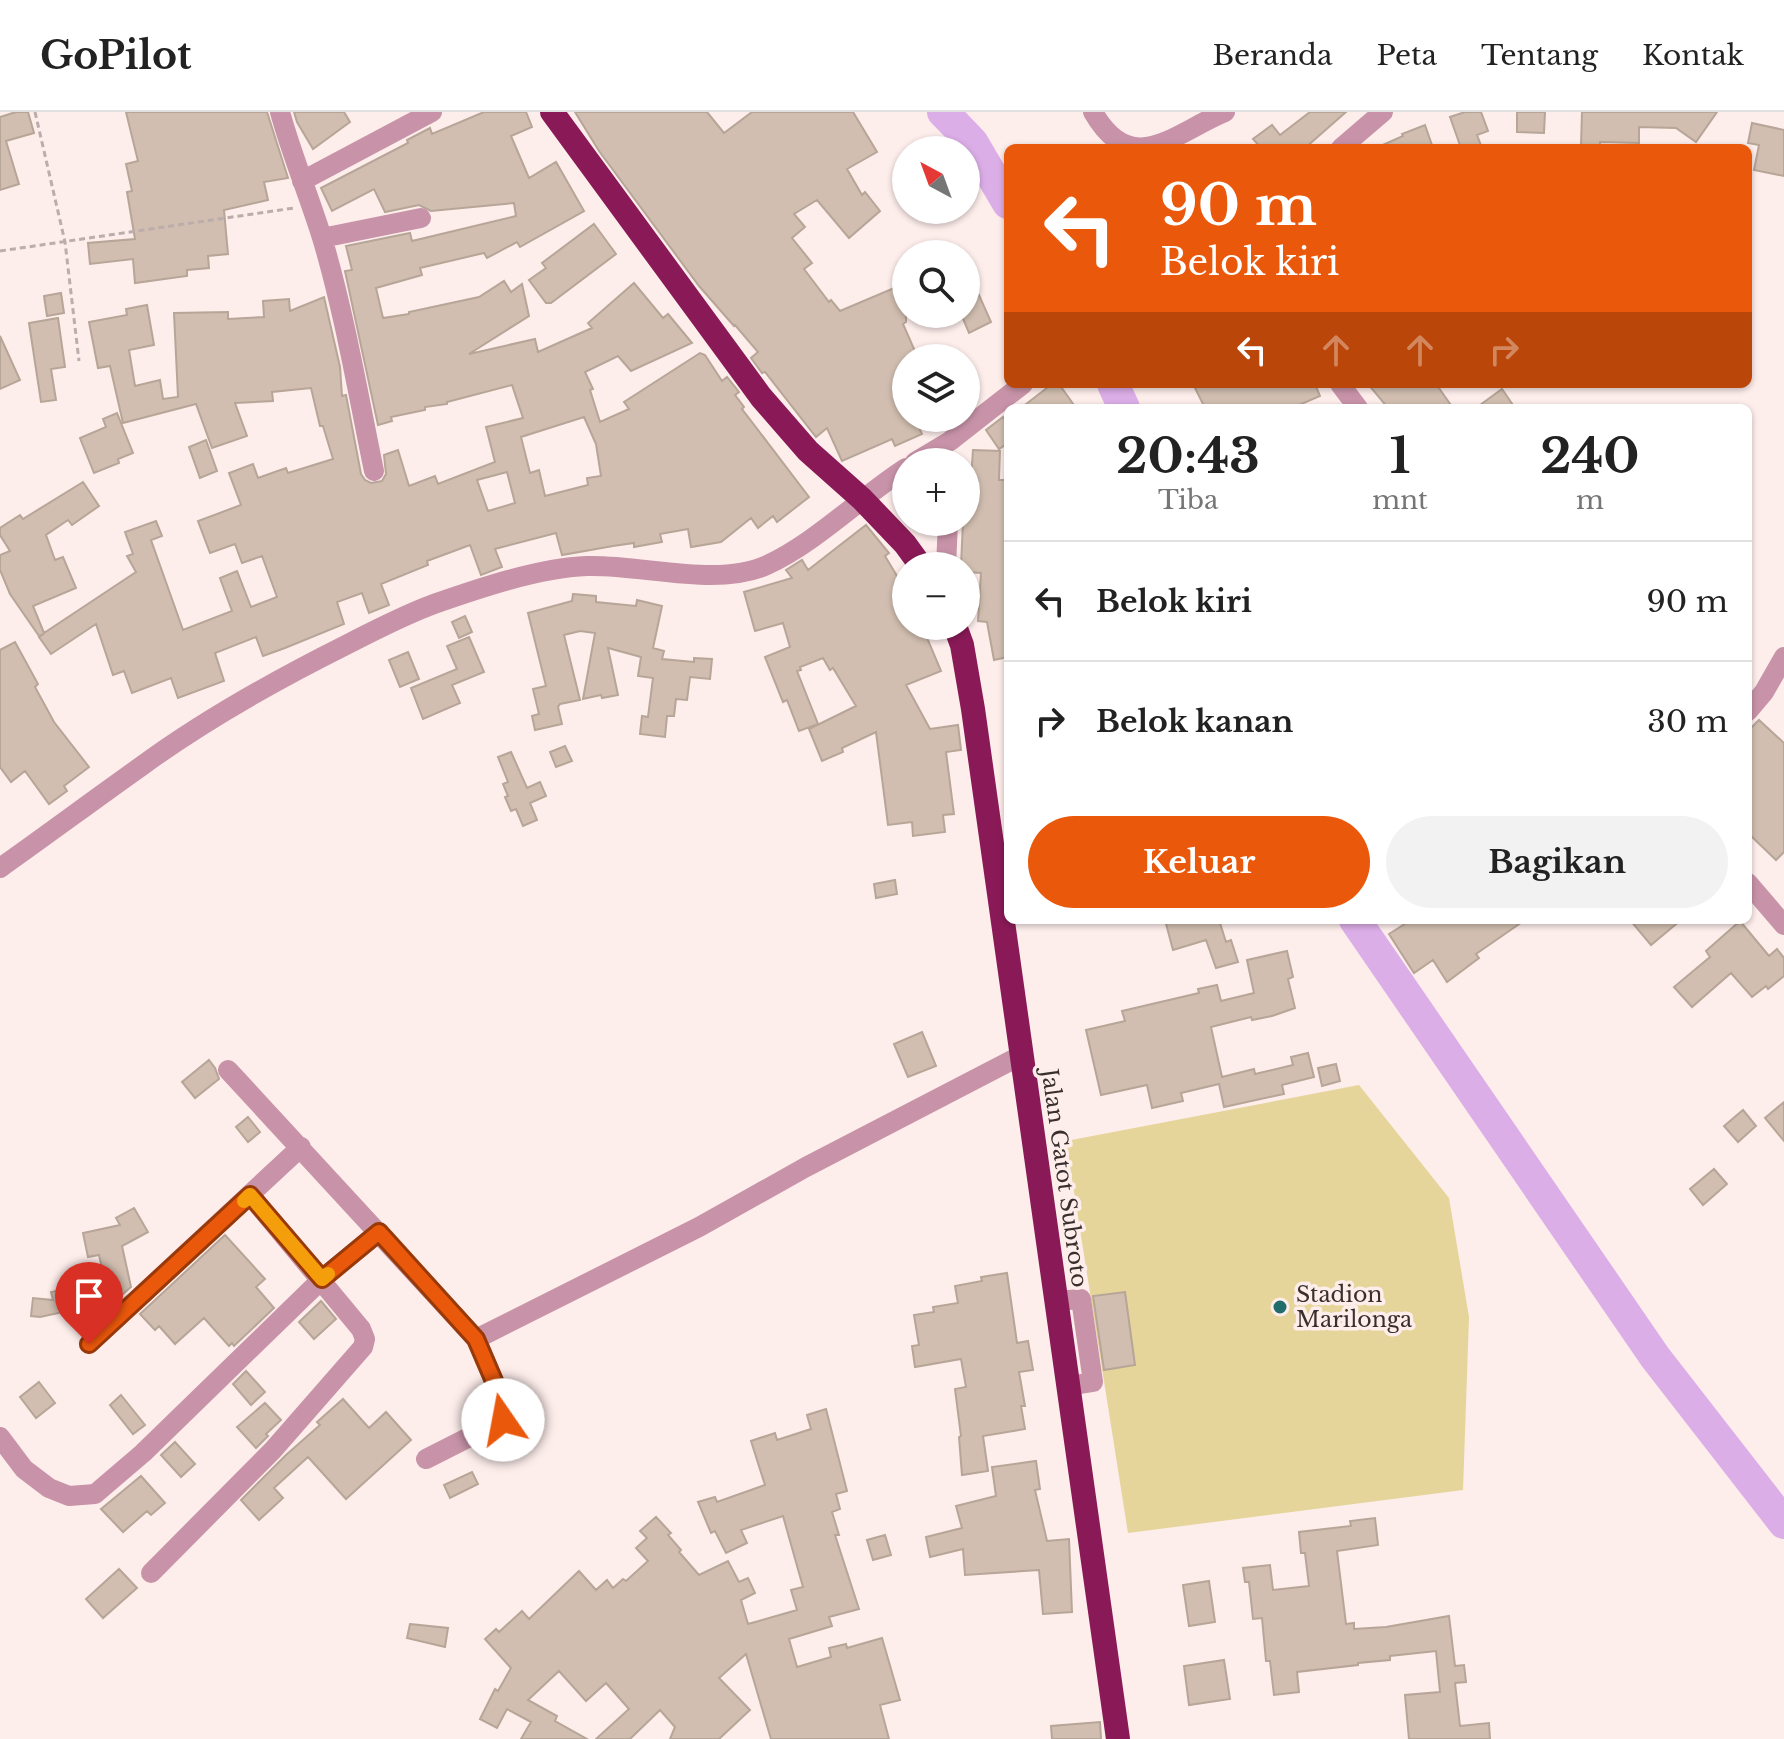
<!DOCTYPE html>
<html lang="id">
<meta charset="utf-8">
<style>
body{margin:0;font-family:"Libre Baskerville",serif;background:#f2f2f2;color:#222;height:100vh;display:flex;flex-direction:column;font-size:30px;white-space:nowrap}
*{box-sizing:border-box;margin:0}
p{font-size:26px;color:#767676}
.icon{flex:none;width:44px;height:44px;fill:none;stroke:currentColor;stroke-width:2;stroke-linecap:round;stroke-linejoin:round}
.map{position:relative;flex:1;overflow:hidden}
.side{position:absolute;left:1004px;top:292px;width:748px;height:520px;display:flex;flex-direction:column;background:#fff;border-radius:12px;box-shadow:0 2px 6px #0004}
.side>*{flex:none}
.guide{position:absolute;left:1004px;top:32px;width:748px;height:244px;border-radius:12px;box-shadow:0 2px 6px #0004;background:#ea580c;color:#fff;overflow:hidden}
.needle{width:52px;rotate:319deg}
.buttons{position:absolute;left:892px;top:24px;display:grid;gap:16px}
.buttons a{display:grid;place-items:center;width:88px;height:88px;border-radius:50%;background:#fff;box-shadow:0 2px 6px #0004;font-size:40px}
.pin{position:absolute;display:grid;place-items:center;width:68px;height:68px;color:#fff;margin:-82px -34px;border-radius:50% 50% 50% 0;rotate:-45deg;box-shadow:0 0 8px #0007}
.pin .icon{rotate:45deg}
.me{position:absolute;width:88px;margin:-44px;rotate:348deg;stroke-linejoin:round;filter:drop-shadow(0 0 6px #0008)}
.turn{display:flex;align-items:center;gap:28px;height:168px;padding:0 24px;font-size:36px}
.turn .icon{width:104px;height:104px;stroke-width:2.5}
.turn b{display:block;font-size:56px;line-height:68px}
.lanes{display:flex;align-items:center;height:76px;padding:0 24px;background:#0003;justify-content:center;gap:40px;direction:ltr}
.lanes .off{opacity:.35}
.eta{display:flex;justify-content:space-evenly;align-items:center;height:136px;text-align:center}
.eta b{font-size:48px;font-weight:700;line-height:56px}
.button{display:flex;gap:16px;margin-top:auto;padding:16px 24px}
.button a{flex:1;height:92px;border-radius:48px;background:#ea580c;color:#fff;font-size:32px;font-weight:700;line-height:92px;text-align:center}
.button a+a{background:#f2f2f2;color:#222}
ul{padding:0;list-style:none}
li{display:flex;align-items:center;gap:24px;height:120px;padding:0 24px;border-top:2px solid #e0e0e0}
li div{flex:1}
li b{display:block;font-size:30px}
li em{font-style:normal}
header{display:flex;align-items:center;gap:48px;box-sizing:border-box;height:112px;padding:0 40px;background:#fff;border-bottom:2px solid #e0e0e0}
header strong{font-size:38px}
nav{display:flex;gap:44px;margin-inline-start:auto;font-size:28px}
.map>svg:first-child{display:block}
.green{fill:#e5d59b}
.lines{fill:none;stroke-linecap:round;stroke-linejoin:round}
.river{stroke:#dcaee8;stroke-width:32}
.building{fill:#d1beb0;stroke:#b7a597;stroke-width:2;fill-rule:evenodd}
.path{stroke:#bbadab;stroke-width:3;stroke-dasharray:6 4;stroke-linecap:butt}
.minor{stroke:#c893a8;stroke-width:20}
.highway{stroke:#8a1a57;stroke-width:24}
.route-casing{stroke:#983908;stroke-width:20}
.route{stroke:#ea580c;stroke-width:14}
.slow{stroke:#f59e0b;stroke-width:14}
.poi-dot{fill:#216d6c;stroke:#fdedeb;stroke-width:3}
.labels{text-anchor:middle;stroke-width:7;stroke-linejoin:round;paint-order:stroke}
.street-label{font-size:22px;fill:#392f2d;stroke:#fdedeb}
.poi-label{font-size:22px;fill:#392f2d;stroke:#fdedeb;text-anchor:start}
</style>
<header>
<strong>GoPilot</strong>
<nav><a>Beranda</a><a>Peta</a><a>Tentang</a><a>Kontak</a></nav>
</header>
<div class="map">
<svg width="1784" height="1627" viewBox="0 0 1784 1627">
<rect width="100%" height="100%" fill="#fdedeb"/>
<!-- green -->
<path class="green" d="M 1359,973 L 1449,1086 L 1469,1205 L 1463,1378 L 1128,1421 L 1066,1029 Z"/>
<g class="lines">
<!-- river -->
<path class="river" d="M 943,0 L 972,30 L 1008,91
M 1113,272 L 1124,296
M 1355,808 L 1655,1245 L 1784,1411"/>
</g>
<!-- building -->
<path class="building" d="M 16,0 L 28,0 L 34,21 L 6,29 L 19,72 L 0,78 L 0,5 Z
M 126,0 L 267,0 L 288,66 L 264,70 L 268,88 L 224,98 L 228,142 L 208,144 L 209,156 L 187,158 L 187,164 L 135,171 L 133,147 L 90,152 L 88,131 L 135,127 L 127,80 L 132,79 L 126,52 L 138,49 Z
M 294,0 L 344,0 L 350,10 L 313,37 L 297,10 Z
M 484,0 L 526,0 L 532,15 L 511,24 L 529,66 L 556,50 L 584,99 L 520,135 L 517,130 L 487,146 L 484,141 L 420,156 L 422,163 L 376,176 L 383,206 L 409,202 L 409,200 L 479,185 L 504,169 L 511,180 L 522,172 L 529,204 L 469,242 L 535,227 L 538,240 L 592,216 L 588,211 L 634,171 L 663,206 L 668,202 L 692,231 L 631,259 L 618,244 L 585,260 L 593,277 L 590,278 L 600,310 L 629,297 L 624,290 L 700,241 L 705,243 L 722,269 L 727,265 L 739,280 L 735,283 L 744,295 L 742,297 L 809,385 L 777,410 L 773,404 L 758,416 L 751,406 L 721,430 L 691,435 L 688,417 L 660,422 L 662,430 L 634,435 L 634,431 L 613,434 L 562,443 L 556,421 L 495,437 L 502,455 L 481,463 L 470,433 L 427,449 L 428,453 L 381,472 L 389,493 L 369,501 L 362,481 L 337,490 L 344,512 L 285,536 L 263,544 L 256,525 L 215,541 L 224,569 L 178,586 L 171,566 L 132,581 L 124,559 L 113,563 L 96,512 L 51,542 L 39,525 L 44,522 L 39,524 L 10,482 L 0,458 L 0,443 L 10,439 L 0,423 L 0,416 L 20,403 L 23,407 L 83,370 L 99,394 L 72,413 L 68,408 L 46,423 L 55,448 L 63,445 L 76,476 L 33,494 L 44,521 L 136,460 L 127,444 L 133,442 L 125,420 L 156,409 L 162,424 L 151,428 L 183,518 L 232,499 L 220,466 L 237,459 L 251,495 L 277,485 L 262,444 L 242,451 L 235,432 L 210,441 L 198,409 L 241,393 L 229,361 L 253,352 L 258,366 L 286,356 L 288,361 L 333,347 L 323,314 L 320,314 L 311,276 L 272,280 L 273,289 L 235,291 L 247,324 L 212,336 L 196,292 L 123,311 L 110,254 L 98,256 L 89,210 L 127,203 L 126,197 L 147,193 L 154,233 L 129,238 L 135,274 L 160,268 L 163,287 L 178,285 L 174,201 L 228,200 L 228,207 L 264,205 L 263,189 L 289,187 L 290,199 L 324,185 L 340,255 L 342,284 L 346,283 L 361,362 L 365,368 L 371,371 L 382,369 L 386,362 L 384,343 L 398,338 L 409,374 L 435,364 L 438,372 L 495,350 L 486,315 L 523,306 L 512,273 L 447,290 L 447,292 L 425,295 L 425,298 L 391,305 L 392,309 L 378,313 L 345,159 L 352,158 L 346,134 L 410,121 L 412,129 L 516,104 L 514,91 L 431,99 L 419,93 L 385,100 L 374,77 L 332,99 L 321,76 L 408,31 L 407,28 L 430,16 L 432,22 ZM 584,305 L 596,332 L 601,364 L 587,366 L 588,373 L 545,384 L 539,358 L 530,361 L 521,325 ZM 507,360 L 515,391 L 488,399 L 477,368 Z
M 575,0 L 707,0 L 724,21 L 752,0 L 853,0 L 877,40 L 847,57 L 862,83 L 865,80 L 880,99 L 849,126 L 817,88 L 794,102 L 805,115 L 792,126 L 812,151 L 804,157 L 829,190 L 831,188 L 840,199 L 906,171 L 906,210 L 903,212 L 918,246 L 906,246 L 906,306 L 914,306 L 922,322 L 895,334 L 892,327 L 842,349 L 827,316 L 816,325 L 765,260 L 762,261 L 751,246 L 758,240 L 735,213 L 734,214 L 699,174 L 599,39 Z
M 1310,0 L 1346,0 L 1305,36 L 1261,36 L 1253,27 L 1272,13 L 1280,23 Z
M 1465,0 L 1481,0 L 1488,19 L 1477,23 L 1482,36 L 1461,36 L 1450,5 Z
M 1517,0 L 1545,0 L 1544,21 L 1517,20 Z
M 1582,0 L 1717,0 L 1696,30 L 1676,16 L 1639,15 L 1639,31 L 1600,30 L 1600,34 L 1581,33 Z
M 1752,11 L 1784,18 L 1784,64 L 1754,58 L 1759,33 L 1748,31 Z
M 1425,13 L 1433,36 L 1376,36 L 1403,24 L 1402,22 Z
M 594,112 L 616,142 L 551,191 L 546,191 L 529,168 L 546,156 L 542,151 Z
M 966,154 L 991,210 L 969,221 L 961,202 L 966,202 Z
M 61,181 L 64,201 L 47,204 L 44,184 Z
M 58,206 L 65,255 L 51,257 L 56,288 L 41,290 L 29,211 Z
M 0,224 L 20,268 L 0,277 Z
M 1052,272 L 1059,272 L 1076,296 L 1021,296 Z
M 1193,272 L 1315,272 L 1320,284 L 1292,296 L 1205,296 Z
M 1368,272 L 1436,272 L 1453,296 L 1388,296 Z
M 1502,277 L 1515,296 L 1476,296 Z
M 117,301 L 133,341 L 118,347 L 119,351 L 94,361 L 80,326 L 106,315 L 103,307 Z
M 1003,305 L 1008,313 L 1008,331 L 999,337 L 986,318 Z
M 206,328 L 217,359 L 200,366 L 189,335 Z
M 973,338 L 1000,339 L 999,368 L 1008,368 L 1008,545 L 994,548 L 987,510 L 978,509 L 981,461 L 966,460 L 966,454 L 961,454 L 963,410 L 966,410 L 966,367 L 971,367 Z
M 866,413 L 889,441 L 885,444 L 906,479 L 906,514 L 922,514 L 941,559 L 906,573 L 930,617 L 958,613 L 961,638 L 946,640 L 954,702 L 943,703 L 945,720 L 913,724 L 912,710 L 888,713 L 876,620 L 842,636 L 843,640 L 822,649 L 809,617 L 856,594 L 833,556 L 830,558 L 823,546 L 800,555 L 801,558 L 797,559 L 818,612 L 799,619 L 787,588 L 783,590 L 765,545 L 790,535 L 783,511 L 755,519 L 744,480 L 792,466 L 786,458 L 802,448 L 808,458 Z
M 573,482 L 596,484 L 596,490 L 636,494 L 637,488 L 662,494 L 653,536 L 664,539 L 662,547 L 694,550 L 694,546 L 712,547 L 710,567 L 690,565 L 687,588 L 676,587 L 674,604 L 667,604 L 665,625 L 640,622 L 642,604 L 648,605 L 653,566 L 638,564 L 641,545 L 608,536 L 618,583 L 602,586 L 601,583 L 583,587 L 595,521 L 580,519 L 564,523 L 580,588 L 560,592 L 558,595 L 562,612 L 535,618 L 532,604 L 539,602 L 533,577 L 546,574 L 528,501 L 572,489 Z
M 465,504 L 472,520 L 459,526 L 452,510 Z
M 469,525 L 484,560 L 452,573 L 460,591 L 423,607 L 411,576 L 457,557 L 447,534 Z
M 15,530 L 38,572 L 35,575 L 54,610 L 89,655 L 64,674 L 67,679 L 49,692 L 25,659 L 11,670 L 0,655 L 0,538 Z
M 408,540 L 419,567 L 400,575 L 389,548 Z
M 1759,608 L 1784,631 L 1784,740 L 1776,748 L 1748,721 L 1748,619 Z
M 565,634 L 572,649 L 556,655 L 550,640 Z
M 511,640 L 527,676 L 540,670 L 546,684 L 530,691 L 537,708 L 523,714 L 516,697 L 511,699 L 505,685 L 508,684 L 503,672 L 508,670 L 498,645 Z
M 895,768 L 897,782 L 876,786 L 874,772 Z
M 1165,808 L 1219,808 L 1226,830 L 1231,828 L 1238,850 L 1216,856 L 1206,828 L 1173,838 Z
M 1411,808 L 1525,808 L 1476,842 L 1479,846 L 1447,870 L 1433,848 L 1414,861 L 1389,822 Z
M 1630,808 L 1681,808 L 1651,833 Z
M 1740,809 L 1769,844 L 1777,837 L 1784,846 L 1784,864 L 1768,877 L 1766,874 L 1752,885 L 1731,861 L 1692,895 L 1674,875 L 1710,845 L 1706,839 Z
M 1287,839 L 1293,865 L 1288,867 L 1295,896 L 1272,904 L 1252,908 L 1251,905 L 1211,915 L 1222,965 L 1254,957 L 1255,962 L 1293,953 L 1291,945 L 1308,941 L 1314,965 L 1282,973 L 1284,982 L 1224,995 L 1219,972 L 1181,981 L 1183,989 L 1152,996 L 1147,973 L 1101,983 L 1086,918 L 1125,909 L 1122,899 L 1199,881 L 1198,877 L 1217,873 L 1221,889 L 1254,881 L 1247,848 Z
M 922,920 L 936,954 L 908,965 L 894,932 Z
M 209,948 L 215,956 L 219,967 L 195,986 L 182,970 Z
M 1336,952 L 1340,969 L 1322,974 L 1318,956 Z
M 1784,990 L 1784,1029 L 1765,1006 Z
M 1743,998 L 1756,1014 L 1738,1030 L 1724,1014 Z
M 248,1005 L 260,1020 L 248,1030 L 236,1015 Z
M 1714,1057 L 1727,1072 L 1703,1093 L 1690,1077 Z
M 134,1096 L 148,1120 L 122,1134 L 131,1175 L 107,1196 L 92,1199 L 91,1194 L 40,1205 L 31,1204 L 33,1186 L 53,1188 L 51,1180 L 105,1170 L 99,1143 L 88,1145 L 83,1121 L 120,1113 L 116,1106 Z
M 225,1123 L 265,1167 L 256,1175 L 274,1196 L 234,1234 L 232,1231 L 229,1234 L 204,1206 L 175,1232 L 159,1214 L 155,1218 L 140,1202 Z
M 1007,1161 L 1017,1231 L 1028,1229 L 1033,1258 L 1019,1260 L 1025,1294 L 1021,1294 L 1025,1317 L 983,1324 L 988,1359 L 962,1363 L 959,1325 L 961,1324 L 955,1277 L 966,1275 L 961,1247 L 915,1255 L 912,1234 L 919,1233 L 914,1203 L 934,1200 L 933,1195 L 958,1191 L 955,1174 L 982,1169 L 981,1165 Z
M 1125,1180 L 1135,1253 L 1104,1258 L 1093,1184 Z
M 321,1189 L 336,1207 L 314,1227 L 299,1210 Z
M 246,1259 L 265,1280 L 251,1293 L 233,1272 Z
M 39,1270 L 55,1291 L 36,1306 L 20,1285 Z
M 121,1283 L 145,1313 L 133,1322 L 110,1293 Z
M 343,1287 L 369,1316 L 386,1300 L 411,1328 L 346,1387 L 308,1345 L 274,1376 L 283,1386 L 259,1408 L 241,1388 L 286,1343 L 320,1313 L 317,1310 Z
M 265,1291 L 281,1308 L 266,1322 L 268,1324 L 256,1336 L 237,1315 Z
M 826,1297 L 847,1379 L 836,1382 L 840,1397 L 832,1400 L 839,1423 L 835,1423 L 859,1497 L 829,1505 L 832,1514 L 789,1527 L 797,1555 L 831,1545 L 829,1536 L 846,1532 L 847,1536 L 882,1526 L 900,1588 L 880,1593 L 889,1627 L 771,1627 L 746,1542 L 719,1566 L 750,1598 L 719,1627 L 670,1627 L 675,1615 L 660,1598 L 630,1627 L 596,1627 L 629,1597 L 606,1571 L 586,1589 L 559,1559 L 528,1588 L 557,1604 L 555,1609 L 587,1627 L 521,1627 L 531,1610 L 507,1597 L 497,1616 L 480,1607 L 495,1577 L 498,1579 L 511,1556 L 485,1527 L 496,1517 L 499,1520 L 522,1499 L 529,1507 L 579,1459 L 596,1478 L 607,1468 L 613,1476 L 623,1467 L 626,1469 L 648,1449 L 636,1436 L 647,1426 L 640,1419 L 656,1405 L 671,1421 L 668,1423 L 681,1438 L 679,1440 L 699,1463 L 728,1449 L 739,1470 L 748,1466 L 755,1481 L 741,1488 L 748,1512 L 797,1498 L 791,1478 L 803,1475 L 783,1404 L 741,1418 L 747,1431 L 726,1441 L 715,1419 L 711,1421 L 698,1390 L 715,1385 L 717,1390 L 765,1373 L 751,1329 L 775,1321 L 777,1328 L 811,1317 L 807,1303 Z
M 175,1330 L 195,1352 L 181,1365 L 161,1343 Z
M 1036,1349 L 1040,1377 L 1035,1378 L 1047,1429 L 1069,1427 L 1072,1500 L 1043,1502 L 1039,1458 L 965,1463 L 963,1437 L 930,1445 L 926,1425 L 962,1416 L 956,1394 L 996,1384 L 992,1355 Z
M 472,1360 L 478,1372 L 450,1386 L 444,1373 Z
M 141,1364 L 165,1391 L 151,1403 L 147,1399 L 123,1420 L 101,1397 Z
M 1375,1406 L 1378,1433 L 1337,1439 L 1346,1512 L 1354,1511 L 1354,1517 L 1386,1515 L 1449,1504 L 1455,1554 L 1464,1553 L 1466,1570 L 1455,1571 L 1460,1614 L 1489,1611 L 1490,1627 L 1409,1627 L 1405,1583 L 1440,1580 L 1436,1539 L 1390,1544 L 1390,1548 L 1358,1551 L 1358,1553 L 1297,1560 L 1299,1580 L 1274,1583 L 1270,1549 L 1266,1549 L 1262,1506 L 1253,1507 L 1249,1470 L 1245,1470 L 1243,1456 L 1270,1453 L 1273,1478 L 1309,1474 L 1305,1441 L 1301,1441 L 1299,1420 L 1351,1414 L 1350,1409 Z
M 885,1423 L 891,1443 L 873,1448 L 867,1428 Z
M 119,1457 L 137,1476 L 103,1506 L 86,1487 Z
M 1209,1469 L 1215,1510 L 1189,1514 L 1183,1473 Z
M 410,1512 L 448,1516 L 445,1535 L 407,1526 Z
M 1224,1548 L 1230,1587 L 1189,1593 L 1184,1554 Z
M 1100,1610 L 1101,1627 L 1052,1627 L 1051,1614 Z"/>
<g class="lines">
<!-- path -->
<path class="path" d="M 35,0 L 65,130 L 79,249
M 0,139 L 294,96"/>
<!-- minor -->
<path class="minor" d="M 280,0 C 292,44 310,86 323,129 C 345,204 358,282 374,359
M 1093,0 C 1132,68 1174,21 1225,0
M 1341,36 L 1383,0
M 302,69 L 432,0
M 322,126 L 421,106
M 1340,272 L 1358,296
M 915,350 L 950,329 L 1023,272
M 946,454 L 948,410
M 1748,599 L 1764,580 L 1784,545
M 0,756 C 48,722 95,687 143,653 C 206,607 276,568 346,533 C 375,518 404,503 434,492 C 480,476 538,456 587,454 C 642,452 716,476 767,453 C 814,432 862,384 906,356
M 1748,771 L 1784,813
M 228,958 L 476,1227 L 506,1297 L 503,1308 L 426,1347
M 1056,1189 L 1081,1187 L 1093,1270 L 1068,1274
M 476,1227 L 699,1115 L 806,1055 L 1022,943
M 89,1232 L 301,1035
M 0,1325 L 24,1357 L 49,1376 L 69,1384 L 95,1382 L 143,1341 L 322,1167 L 379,1120
M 151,1461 L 273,1338 L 363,1235 L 365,1227 L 361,1217 L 250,1083"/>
<!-- highway -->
<path class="highway" d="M 552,0 L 761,285 L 808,339 L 862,387 L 905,432 L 921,454
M 955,514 L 962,533 L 973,597 L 1118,1627"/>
</g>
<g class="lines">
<!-- route casing -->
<g class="route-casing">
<path id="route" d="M 89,1232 L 250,1083 L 322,1167 L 379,1120 L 476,1227 L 506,1297 L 503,1308"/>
</g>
<!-- route -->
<use href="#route" class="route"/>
<!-- slow -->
<path class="slow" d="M 244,1089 L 250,1083 L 322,1167 L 328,1162"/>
</g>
<!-- markers -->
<circle class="poi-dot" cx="1280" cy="1195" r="8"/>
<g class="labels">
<!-- street labels -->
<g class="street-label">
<text transform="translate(1065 1066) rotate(82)" y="8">Jalan Gatot Subroto</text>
</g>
<!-- poi labels -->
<g class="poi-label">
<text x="1296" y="1190">Stadion<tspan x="1296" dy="25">Marilonga</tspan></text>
</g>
</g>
</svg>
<div class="buttons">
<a><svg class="needle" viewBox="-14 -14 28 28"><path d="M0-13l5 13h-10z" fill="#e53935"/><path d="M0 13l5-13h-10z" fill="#767676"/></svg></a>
<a><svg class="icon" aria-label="search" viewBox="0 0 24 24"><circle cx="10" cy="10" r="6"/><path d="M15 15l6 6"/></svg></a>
<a><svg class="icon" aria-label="layers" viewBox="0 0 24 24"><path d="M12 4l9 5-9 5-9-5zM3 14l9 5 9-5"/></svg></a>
<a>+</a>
<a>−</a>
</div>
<div class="pin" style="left:89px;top:1232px;background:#d93025"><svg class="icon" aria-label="arrive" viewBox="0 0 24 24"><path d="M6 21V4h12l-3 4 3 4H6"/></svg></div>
<svg class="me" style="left:503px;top:1308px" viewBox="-20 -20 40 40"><circle r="19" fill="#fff"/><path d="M0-13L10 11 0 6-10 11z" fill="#ea580c"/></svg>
<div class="guide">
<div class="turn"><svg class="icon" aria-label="left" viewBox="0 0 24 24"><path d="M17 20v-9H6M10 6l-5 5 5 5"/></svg><div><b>90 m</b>Belok kiri</div></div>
<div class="lanes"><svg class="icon" aria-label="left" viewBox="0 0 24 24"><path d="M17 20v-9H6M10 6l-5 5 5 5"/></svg><svg class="icon off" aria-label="ahead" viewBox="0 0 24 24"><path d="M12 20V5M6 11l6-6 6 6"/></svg><svg class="icon off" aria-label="ahead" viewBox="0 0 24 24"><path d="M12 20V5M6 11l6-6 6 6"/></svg><svg class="icon off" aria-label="right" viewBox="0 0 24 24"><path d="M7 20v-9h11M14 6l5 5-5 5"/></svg></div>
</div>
<section class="side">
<div class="eta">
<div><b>20:43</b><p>Tiba</p></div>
<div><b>1</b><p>mnt</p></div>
<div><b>240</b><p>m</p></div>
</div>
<ul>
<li><svg class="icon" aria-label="left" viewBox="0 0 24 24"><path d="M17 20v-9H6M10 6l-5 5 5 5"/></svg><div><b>Belok kiri</b></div><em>90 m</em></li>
<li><svg class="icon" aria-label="right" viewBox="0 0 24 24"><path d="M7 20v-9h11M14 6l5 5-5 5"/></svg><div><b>Belok kanan</b></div><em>30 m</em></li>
</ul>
<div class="button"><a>Keluar</a><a>Bagikan</a></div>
</section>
</div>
